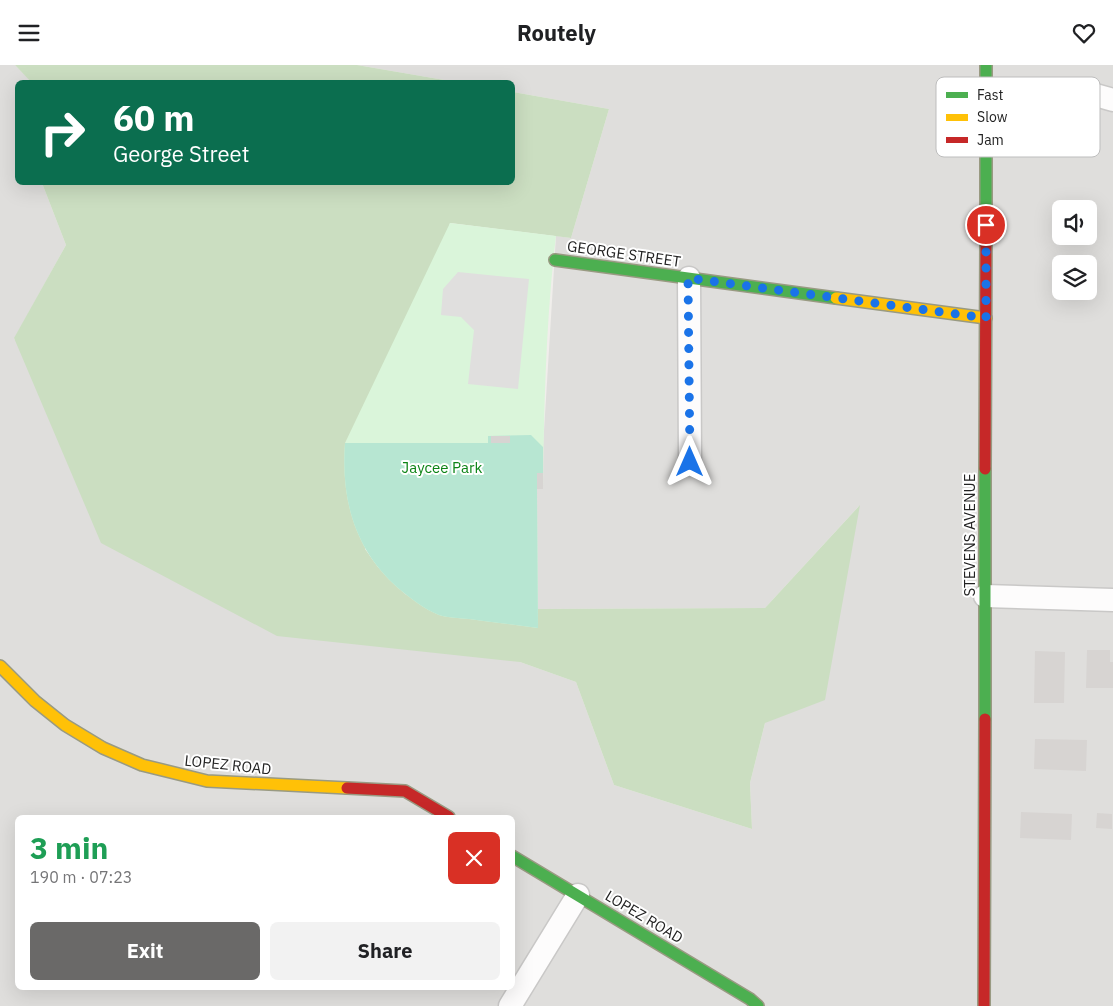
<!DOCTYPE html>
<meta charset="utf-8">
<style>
body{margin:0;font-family:"IBM Plex Sans",sans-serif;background:#f2f2f2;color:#202124;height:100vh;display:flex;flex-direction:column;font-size:19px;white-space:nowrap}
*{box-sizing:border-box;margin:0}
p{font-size:16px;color:#757577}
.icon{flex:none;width:28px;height:28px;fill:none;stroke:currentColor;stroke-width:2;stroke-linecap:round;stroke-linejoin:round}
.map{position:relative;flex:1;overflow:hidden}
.details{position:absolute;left:15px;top:750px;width:500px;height:175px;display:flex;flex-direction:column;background:#fff;border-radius:8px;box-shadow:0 5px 20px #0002}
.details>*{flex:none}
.banner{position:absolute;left:15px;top:15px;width:500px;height:105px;border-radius:8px;box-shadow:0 5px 20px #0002;background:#0b6e4f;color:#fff;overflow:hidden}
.controls{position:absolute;left:1052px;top:135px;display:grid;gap:10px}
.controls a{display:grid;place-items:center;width:45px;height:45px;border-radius:8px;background:#fff;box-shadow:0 5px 20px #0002;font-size:25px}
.pin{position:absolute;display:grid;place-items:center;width:42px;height:42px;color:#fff;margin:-21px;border:2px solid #fff;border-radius:50%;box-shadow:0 1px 5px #0007}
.me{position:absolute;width:55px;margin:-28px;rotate:0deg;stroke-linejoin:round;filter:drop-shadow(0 0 4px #0008)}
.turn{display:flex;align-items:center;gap:18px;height:105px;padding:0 15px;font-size:22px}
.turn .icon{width:65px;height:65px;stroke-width:2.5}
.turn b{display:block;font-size:35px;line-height:42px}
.round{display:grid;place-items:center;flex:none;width:52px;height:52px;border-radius:8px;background:#f2f2f2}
.overview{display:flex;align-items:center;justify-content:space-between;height:85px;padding:0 15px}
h1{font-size:30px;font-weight:700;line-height:38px;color:#1e9e55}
.cta{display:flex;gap:10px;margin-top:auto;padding:10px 15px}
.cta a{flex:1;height:58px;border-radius:8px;background:#6a6968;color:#fff;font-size:20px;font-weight:700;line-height:58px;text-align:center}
.cta a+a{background:#f2f2f2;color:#202124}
header{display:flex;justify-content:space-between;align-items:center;height:65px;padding:0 15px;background:#fff;font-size:22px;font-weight:700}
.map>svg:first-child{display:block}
.residential{fill:#dfdedc;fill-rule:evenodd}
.forest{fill:#cbdec1}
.park{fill:#daf5da}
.pitch{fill:#b7e6d2}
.parking{fill:#e0dfde}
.building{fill:#d7d4d2}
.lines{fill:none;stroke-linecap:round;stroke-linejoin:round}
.street-casing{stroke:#c9c8c7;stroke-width:25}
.fast-casing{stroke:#999a82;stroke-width:14}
.slow-casing{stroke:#999a82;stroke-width:14}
.jam-casing{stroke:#999a82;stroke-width:14}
.street{stroke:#fdfcfc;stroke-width:22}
.fast{stroke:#4caf50;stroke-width:11}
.slow{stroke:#ffc107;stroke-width:11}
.jam{stroke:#c62828;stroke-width:11}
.route{stroke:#1a73e8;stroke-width:9;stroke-dasharray:0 16.2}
.labels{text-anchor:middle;stroke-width:4;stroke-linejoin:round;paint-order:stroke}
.street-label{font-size:15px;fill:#222;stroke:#fff}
.park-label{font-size:15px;fill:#0c8416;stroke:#fff}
.key{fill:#fff;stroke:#bdbdbd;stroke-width:1}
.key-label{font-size:14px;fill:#222}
</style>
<header><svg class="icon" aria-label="menu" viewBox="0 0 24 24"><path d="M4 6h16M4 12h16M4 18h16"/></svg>Routely<svg class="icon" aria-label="heart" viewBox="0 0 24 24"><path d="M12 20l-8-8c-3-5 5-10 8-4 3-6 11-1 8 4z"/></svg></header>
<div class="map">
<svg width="1113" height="941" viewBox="0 0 1113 941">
<rect width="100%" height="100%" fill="#f0eeeb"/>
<!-- residential -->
<path class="residential" d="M 0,0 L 15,0 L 32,17 L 18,18 L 18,118 L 42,118 L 66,180 L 14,274 L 520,597 L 576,617 L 614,720 L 752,764 L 750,718 L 765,658 L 859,441 L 765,543 L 537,544 L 537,424 L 543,423 L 543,382 L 556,171 L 571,173 L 609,44 L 513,27 L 512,18 L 456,17 L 357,0 L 1113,0 L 1113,941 L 0,941 ZM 1061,144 L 1089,144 L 1089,171 L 1061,171 ZM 1061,199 L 1089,199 L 1089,226 L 1061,226 ZM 18,752 L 512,752 L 512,922 L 18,922 Z"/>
<!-- forest -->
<path class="forest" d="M 15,0 L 357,0 L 456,17 L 32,18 Z
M 513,27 L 609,44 L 571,173 L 450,158 L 365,484 L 378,502 L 406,530 L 538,563 L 537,544 L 765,543 L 860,440 L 825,635 L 765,658 L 750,718 L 752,764 L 614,720 L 576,617 L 520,597 L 277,571 L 101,478 L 14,273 L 66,180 L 42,118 L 512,118 Z"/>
<!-- park -->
<path class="park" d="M 450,158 L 556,171 C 546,253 544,341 543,424 L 537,424 L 538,563 C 515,560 492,557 469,554 C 460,553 448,553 439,550 C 424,544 410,533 398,523 C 354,484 341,434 345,378 Z"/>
<!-- pitch -->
<path class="pitch" d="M 531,370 L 543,382 L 543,424 L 537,424 L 538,563 C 515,560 492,557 469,554 C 460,553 448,553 439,550 C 424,544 410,533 398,523 C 354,484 341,434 345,378 L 488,378 L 488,371 Z"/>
<!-- parking -->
<path class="parking" d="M 458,207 L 529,214 L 518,324 L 468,319 L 474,265 L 461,252 L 441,250 L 443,224 Z"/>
<!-- building -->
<path class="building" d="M 491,371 L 510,371 L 510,378 L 491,378 Z
M 537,408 L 543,408 L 543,424 L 537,424 Z
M 1087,585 L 1110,585 L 1110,597 L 1113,597 L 1113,623 L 1086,623 Z
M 1035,586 L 1065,587 L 1064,638 L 1034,638 Z
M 1035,674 L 1087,675 L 1086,706 L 1034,704 Z
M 1021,747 L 1072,749 L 1071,775 L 1020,773 Z
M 1097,748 L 1112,749 L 1112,764 L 1096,763 Z"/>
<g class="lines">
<!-- street casing -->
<g class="street-casing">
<path id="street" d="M 986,29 L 1092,29 L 1113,35
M 689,213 L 690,397
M 985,531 L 1113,535
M 510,941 L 578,830"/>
</g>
<!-- fast casing -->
<g class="fast-casing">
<path id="fast" d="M 986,171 L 986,0
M 555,195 L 836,233
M 985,654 L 985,404
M 512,791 L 750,934 L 758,941"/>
</g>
<!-- slow casing -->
<g class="slow-casing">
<path id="slow" d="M 836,233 L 986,253
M 0,601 L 35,636 L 65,660 L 103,683 L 142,700 L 207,716 L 347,723"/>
</g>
<!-- jam casing -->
<g class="jam-casing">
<path id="jam" d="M 985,404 L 986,171
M 347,723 L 405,726 L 449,752
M 984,941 L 985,654"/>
</g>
<!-- street -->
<use href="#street" class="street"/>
<!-- fast -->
<use href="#fast" class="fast"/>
<!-- slow -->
<use href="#slow" class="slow"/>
<!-- jam -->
<use href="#jam" class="jam"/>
</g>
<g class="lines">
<!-- route -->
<path class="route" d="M 690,397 L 688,213 L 986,253 L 986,160"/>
</g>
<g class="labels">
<!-- street labels -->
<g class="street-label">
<text transform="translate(624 189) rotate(8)" y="5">GEORGE STREET</text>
<text transform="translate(970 470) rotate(-90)" y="5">STEVENS AVENUE</text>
<text transform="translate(228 700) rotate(6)" y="5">LOPEZ ROAD</text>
<text transform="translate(644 852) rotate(31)" y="5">LOPEZ ROAD</text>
</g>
<!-- park labels -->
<g class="park-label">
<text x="442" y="408">Jaycee Park</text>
</g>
</g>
<!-- legend -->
<rect x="936" y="12" width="164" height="80" rx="8" class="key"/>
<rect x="946" y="27" width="22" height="6" fill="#4caf50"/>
<rect x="946" y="49" width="22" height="7" fill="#ffc107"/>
<rect x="946" y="72" width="22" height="6" fill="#c62828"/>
<g class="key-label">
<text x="977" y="35">Fast</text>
<text x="977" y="57">Slow</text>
<text x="977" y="80">Jam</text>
</g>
</svg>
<div class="controls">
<a><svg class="icon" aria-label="sound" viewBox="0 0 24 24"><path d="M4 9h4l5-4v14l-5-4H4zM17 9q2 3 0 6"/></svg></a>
<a><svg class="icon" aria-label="layers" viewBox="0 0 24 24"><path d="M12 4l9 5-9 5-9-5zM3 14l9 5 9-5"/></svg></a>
</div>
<div class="pin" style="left:986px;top:160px;background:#d93025"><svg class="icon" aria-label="arrive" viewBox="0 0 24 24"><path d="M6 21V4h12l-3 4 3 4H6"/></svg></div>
<svg class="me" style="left:690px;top:397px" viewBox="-20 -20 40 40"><path d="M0-17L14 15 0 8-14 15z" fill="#1a73e8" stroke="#fff" stroke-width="4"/></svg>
<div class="banner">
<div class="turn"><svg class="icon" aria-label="right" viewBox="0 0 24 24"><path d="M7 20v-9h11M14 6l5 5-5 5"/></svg><div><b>60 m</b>George Street</div></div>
</div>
<section class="details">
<div class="overview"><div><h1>3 min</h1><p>190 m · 07:23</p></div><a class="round" style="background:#d93025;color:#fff"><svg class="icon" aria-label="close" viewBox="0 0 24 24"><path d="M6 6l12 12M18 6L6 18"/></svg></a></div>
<div class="cta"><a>Exit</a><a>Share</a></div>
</section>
</div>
